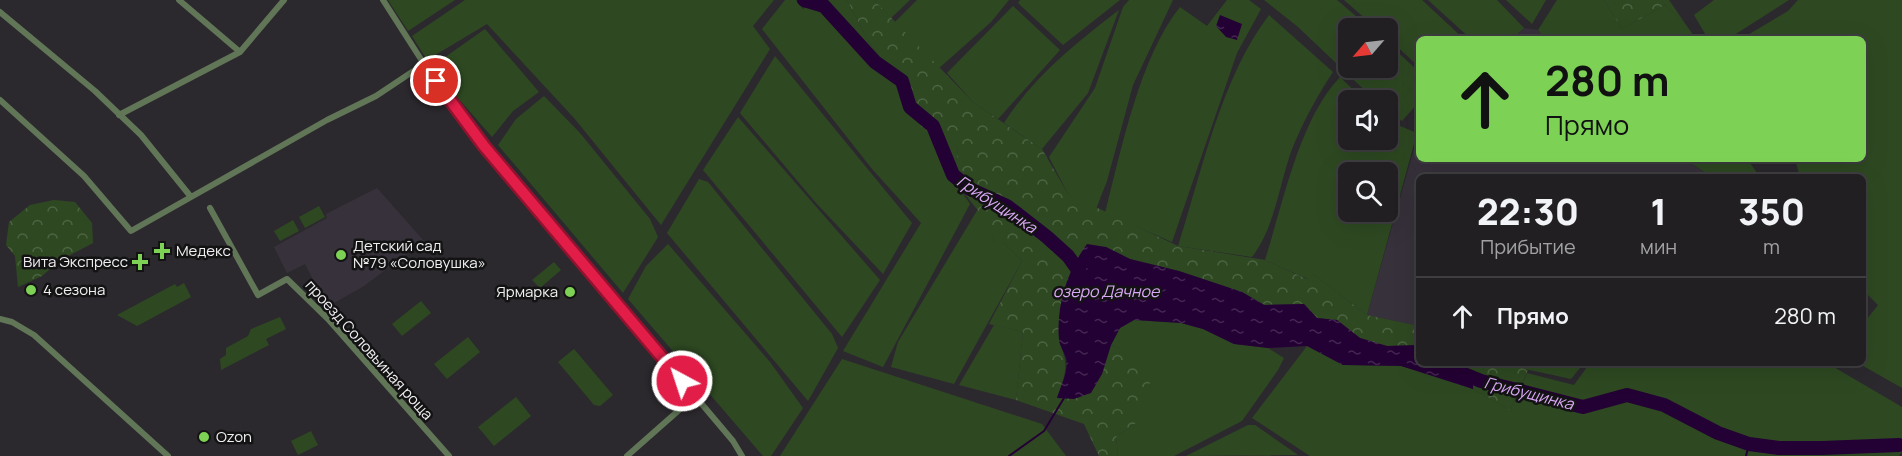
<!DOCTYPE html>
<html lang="ru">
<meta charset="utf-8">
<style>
body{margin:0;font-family:Manrope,sans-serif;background:#29272a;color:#f1f3f6;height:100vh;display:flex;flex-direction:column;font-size:22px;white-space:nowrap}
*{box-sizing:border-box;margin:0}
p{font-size:20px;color:#a2a2a5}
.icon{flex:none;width:33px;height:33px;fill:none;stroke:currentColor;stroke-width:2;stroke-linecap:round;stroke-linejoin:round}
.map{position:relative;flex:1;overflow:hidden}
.drawer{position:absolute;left:1416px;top:174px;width:450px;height:192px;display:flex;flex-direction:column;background:#211f22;border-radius:9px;box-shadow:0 6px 24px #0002,0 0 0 2px #3e3d40}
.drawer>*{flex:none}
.guide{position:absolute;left:1416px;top:36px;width:450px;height:126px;border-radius:9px;box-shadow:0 6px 24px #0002,0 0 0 2px #3e3d40;background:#7dd154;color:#111;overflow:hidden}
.needle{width:39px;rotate:242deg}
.fabs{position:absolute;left:1338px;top:18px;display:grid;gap:12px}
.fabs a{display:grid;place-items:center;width:60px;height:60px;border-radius:9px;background:#211f22;box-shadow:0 6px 24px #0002,0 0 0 2px #3e3d40;font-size:30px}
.pin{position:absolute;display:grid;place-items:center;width:51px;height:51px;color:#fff;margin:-26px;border:3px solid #fff;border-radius:50%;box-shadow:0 2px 6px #0007}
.me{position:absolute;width:66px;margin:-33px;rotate:320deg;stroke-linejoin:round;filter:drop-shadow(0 0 4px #0008)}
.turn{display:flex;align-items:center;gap:21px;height:126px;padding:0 30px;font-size:27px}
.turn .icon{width:78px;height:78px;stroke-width:2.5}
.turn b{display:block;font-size:42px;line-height:51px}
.eta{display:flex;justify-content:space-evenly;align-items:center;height:102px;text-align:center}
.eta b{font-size:36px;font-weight:800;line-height:42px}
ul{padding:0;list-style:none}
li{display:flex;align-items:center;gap:18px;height:78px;padding:0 30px;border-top:2px solid #3e3d40}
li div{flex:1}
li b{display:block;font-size:22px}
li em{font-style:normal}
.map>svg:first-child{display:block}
.built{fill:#37313b}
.green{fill:#2e4922;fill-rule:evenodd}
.forest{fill:url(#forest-crowns)}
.water{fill:url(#water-ripples)}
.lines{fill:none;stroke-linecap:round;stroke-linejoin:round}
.stream{stroke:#240134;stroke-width:2}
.river{stroke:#240134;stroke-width:14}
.street{stroke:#607657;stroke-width:6}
.route-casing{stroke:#92132f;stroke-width:15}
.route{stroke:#e11d48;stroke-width:10}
.poi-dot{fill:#7dd154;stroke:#141314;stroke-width:2}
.labels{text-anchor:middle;stroke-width:5;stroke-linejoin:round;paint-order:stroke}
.poi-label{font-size:15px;fill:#f1eff2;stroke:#141314;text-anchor:start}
.street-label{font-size:15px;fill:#f1eff2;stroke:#141314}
.water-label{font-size:16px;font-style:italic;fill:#d9a8f6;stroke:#141314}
</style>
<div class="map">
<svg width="1902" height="456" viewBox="0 0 1902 456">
<defs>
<pattern id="forest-crowns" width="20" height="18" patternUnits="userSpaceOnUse" patternTransform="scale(1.5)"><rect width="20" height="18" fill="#2e4922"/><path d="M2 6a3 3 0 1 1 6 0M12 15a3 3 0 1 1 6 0" fill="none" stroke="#4d6443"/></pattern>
<pattern id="water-ripples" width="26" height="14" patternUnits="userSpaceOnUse" patternTransform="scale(1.5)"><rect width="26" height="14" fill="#240134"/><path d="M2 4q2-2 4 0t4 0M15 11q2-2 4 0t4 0" fill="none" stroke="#442652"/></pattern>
</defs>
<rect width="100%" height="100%" fill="#2c292e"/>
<!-- built -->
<path class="built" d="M 1524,28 L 1538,30 L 1545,39 L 1512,39 Z
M 1419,131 L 1419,159 L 1685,159 L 1712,177 L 1419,177 L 1419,326 L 1367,315 Z
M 377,188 L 424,241 L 364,286 L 327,307 L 305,264 L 287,273 L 274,247 L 327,218 L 326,214 Z"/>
<!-- green -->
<path class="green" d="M 388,0 L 455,0 L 408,31 Z
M 465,0 L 774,0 L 753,26 L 770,49 L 661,225 L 574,118 L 487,24 L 427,60 L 412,36 Z
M 785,0 L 796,0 L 803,9 L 814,0 L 847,0 L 870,44 L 906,90 L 937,143 L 947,135 L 958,149 L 953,179 L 970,204 L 883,367 L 843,351 L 921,223 L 872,169 L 762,29 Z
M 874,0 L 910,0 L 891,18 Z
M 917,0 L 1009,0 L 991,22 L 938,69 L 895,22 Z
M 1020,0 L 1120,0 L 1063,45 L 1018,3 Z
M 1129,0 L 1173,0 L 1133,85 L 1107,181 L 1096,209 L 1068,194 L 1049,157 L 1095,88 L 1123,7 Z
M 1227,0 L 1249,0 L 1261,9 L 1237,53 L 1172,242 L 1105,213 C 1121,151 1140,56 1180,7 L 1207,26 Z
M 1264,0 L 1337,0 L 1370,28 L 1348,28 L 1348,68 L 1388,68 L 1388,43 L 1419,72 L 1419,102 L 1402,121 L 1388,112 L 1388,100 L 1375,100 L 1298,27 Z
M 1344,0 L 1422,0 L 1464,39 L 1419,39 L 1419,67 L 1388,38 L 1388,28 L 1376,28 Z
M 1428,0 L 1497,0 L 1524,28 L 1512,39 L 1471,39 Z
M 1506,0 L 1546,0 L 1532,24 Z
M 1557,0 L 1604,0 L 1622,29 L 1665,5 L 1684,22 L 1696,39 L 1545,39 L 1538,30 Z
M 1714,0 L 1789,0 L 1728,39 L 1708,39 L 1694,15 Z
M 1798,0 L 1902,0 L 1902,388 L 1858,363 L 1863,363 L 1863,324 L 1878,305 L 1863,290 L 1863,177 L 1800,177 L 1795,159 L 1863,159 L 1863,39 L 1741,39 L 1788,11 Z
M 1013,6 L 1060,50 L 998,119 L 974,103 L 947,73 Z
M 1119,10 L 1088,93 L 1042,149 L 1004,123 C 1033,77 1076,43 1119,10 Z
M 1269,15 L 1333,72 C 1317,96 1303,122 1292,149 C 1279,185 1275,227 1252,257 L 1178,246 C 1202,171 1221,78 1269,15 Z
M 485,29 L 539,92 L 513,111 L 492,137 L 431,67 Z
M 775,56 L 912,223 L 883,274 L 816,203 L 740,113 Z
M 1340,77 L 1364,100 L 1348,100 L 1348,140 L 1388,140 L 1388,121 L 1417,133 L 1367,315 L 1313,274 L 1308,279 L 1265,260 C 1283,204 1299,120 1340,77 ZM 1348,172 L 1388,172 L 1388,212 L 1348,212 Z
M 544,96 L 580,133 L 650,219 L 658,237 L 623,293 L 498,145 L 516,119 Z
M 738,117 L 880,280 L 842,337 L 703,170 Z
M 1685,159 L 1757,159 L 1750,163 L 1760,177 L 1712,177 Z
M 699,179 L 708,182 L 832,334 L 838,348 L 808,401 L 667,233 Z
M 319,206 L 325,217 L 305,228 L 299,217 Z
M 978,209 L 989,224 L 994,242 L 1003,242 L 1022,261 L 954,384 L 891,367 L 898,342 Z
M 293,220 L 299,231 L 280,241 L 274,231 Z
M 668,244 L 770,362 L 803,408 L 771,456 L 763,456 L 628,299 L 646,266 Z
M 554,262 L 561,270 L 540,288 L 532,280 Z
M 184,283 L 191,297 L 137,326 L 117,315 L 175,284 L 177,287 Z
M 421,301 L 431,313 L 402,336 L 392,324 Z
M 280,317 L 286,329 L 266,339 L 269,345 L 221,370 L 220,359 L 226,355 L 226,348 L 248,336 L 251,329 Z
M 1134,320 L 1181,323 L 1203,329 L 1234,344 L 1268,348 L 1284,358 L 1278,370 L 1242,421 L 1174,456 L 1118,456 L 1116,437 L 1136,423 L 1121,349 L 1111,345 L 1120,328 Z
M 994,325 L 1023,332 L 1016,400 L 959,385 Z
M 468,337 L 480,352 L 447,379 L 434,364 Z
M 1307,346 L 1343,365 L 1401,366 L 1420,371 L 1473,389 L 1510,410 L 1527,373 L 1574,385 L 1590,363 L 1827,363 L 1902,407 L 1902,451 L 1899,456 L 1310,456 L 1252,418 Z
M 574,349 L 613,395 L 600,406 L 594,405 L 558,362 Z
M 842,359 L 1042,424 L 1066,456 L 780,456 Z
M 1514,363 L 1584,363 L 1571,379 L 1512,366 Z
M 516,397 L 531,416 L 494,446 L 478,427 Z
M 1248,425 L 1255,425 L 1298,455 L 1186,456 Z
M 311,431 L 318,445 L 298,455 L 291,441 Z"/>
<!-- forest -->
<path class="forest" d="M 847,0 L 874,0 L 974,103 L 1042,149 L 1068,194 L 1178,246 L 1265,260 L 1307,279 L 1313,274 L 1367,315 L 1419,326 L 1419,345 L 1387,346 L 1360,338 L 1337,320 L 1317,318 L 1304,304 L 1265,305 L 1242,292 L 1179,271 L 1130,259 L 1106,247 L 1059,342 C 1070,366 1065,374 1057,398 L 1102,374 L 1111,345 L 1121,349 L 1150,383 L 1136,423 L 1116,437 L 1118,456 L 1099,456 L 1084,424 L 1016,400 L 1023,332 L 989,324 L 1022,261 L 1003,242 L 994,242 C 987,215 969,202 953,179 L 958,149 L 947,136 L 937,143 L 898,102 L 906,89 L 870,44 Z
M 1604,0 L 1669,0 L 1684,22 L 1665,5 L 1622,29 Z
M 54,200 L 75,202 L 92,223 L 93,243 L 59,261 L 42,276 L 18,287 L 15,256 L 6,245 L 9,222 L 30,205 Z
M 1452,363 L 1507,363 L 1528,370 L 1510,410 L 1473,389 L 1474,375 Z"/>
<!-- water -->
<path class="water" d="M 1220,15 L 1242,24 L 1237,40 L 1226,37 L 1216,26 Z
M 1087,244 L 1106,247 L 1130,259 L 1179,271 L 1242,292 L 1264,305 L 1304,304 L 1317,318 L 1337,320 L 1360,338 L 1387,346 L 1419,345 L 1419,363 L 1452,363 L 1474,375 L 1473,389 L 1401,366 L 1343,365 L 1307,346 L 1268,348 L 1234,344 L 1203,329 L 1181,323 L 1134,320 L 1120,328 L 1111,345 L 1102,374 L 1091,393 L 1074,399 L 1057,398 C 1061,386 1069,370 1066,358 C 1064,352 1060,346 1059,340 C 1056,306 1067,271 1087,244 Z"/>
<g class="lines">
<!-- stream -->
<path class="stream" d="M 1009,456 L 1044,431 L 1064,398
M 1746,456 L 1749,444"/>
<!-- river -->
<path class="river" d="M 804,0 L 824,6 L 875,62 L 902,81 L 910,107 L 933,126 L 953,175 L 970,189 L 1007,206 L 1047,237 L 1068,256 L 1083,277
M 1437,363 L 1481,381 L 1583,407 L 1627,395 L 1664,405 L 1718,433 L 1749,444 L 1779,448 L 1822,448 L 1899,445"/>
<!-- street -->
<path class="street" d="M 179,0 L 240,52
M 383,0 L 424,64 L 484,146 L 733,441 L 742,456
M 0,12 L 95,91 L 141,135 L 191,197
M 0,100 L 84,176 L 131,231 L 327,120 L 376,96 L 424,64
M 119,115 L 240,52 L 284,0
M 210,208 L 258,295 L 287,279 L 328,319 L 449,456
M 0,319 L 12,322 L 34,335 L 168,456
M 627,456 L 695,396"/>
</g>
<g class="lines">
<!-- route casing -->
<g class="route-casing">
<path id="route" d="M 436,81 L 484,146 L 682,381"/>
</g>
<!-- route -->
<use href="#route" class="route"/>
</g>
<!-- markers -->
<g class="poi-dot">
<path d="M159 242h6v6h6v6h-6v6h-6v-6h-6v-6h6z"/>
<circle cx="341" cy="255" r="6"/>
<path d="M137 253h6v6h6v6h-6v6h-6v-6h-6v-6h6z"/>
<circle cx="31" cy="290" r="6"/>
<circle cx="570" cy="292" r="6"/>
<circle cx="204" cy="437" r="6"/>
</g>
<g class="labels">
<!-- poi labels -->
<g class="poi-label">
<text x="353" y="251">Детский сад<tspan x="353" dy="17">№79 «Соловушка»</tspan></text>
<text x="176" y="256">Медекс</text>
<text x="128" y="267" text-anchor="end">Вита Экспресс</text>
<text x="43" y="295">4 сезона</text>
<text x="558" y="297" text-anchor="end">Ярмарка</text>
<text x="216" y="442">Ozon</text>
</g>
<!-- street labels -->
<g class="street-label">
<text transform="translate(369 350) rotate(48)" y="5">проезд Соловьиная роща</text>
</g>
<!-- water labels -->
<g class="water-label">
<text transform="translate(997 204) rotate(33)" y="6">Грибущинка</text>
<text x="1106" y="297">озеро Дачное</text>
<text transform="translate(1529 393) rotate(14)" y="6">Грибущинка</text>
</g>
</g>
</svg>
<div class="fabs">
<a><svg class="needle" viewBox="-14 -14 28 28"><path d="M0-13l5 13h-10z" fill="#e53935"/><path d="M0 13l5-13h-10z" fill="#a2a2a5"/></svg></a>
<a><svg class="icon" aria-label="sound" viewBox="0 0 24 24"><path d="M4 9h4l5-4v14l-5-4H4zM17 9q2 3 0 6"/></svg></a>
<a><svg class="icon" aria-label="search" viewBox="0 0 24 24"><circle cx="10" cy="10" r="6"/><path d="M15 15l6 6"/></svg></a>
</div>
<div class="pin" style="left:436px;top:81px;background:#d93025"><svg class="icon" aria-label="arrive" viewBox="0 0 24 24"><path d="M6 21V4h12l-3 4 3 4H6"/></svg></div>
<svg class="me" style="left:682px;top:381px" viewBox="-20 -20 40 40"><circle r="17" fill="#e11d48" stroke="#fff" stroke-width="3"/><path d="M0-11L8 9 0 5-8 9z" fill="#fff"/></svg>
<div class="guide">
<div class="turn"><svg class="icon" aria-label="ahead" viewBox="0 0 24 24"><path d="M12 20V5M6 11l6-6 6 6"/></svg><div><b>280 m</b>Прямо</div></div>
</div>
<section class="drawer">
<div class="eta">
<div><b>22:30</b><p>Прибытие</p></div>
<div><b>1</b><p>мин</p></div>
<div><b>350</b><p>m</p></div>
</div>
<ul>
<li><svg class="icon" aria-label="ahead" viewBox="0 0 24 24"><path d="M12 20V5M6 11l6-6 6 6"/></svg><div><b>Прямо</b></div><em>280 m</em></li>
</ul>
</section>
</div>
